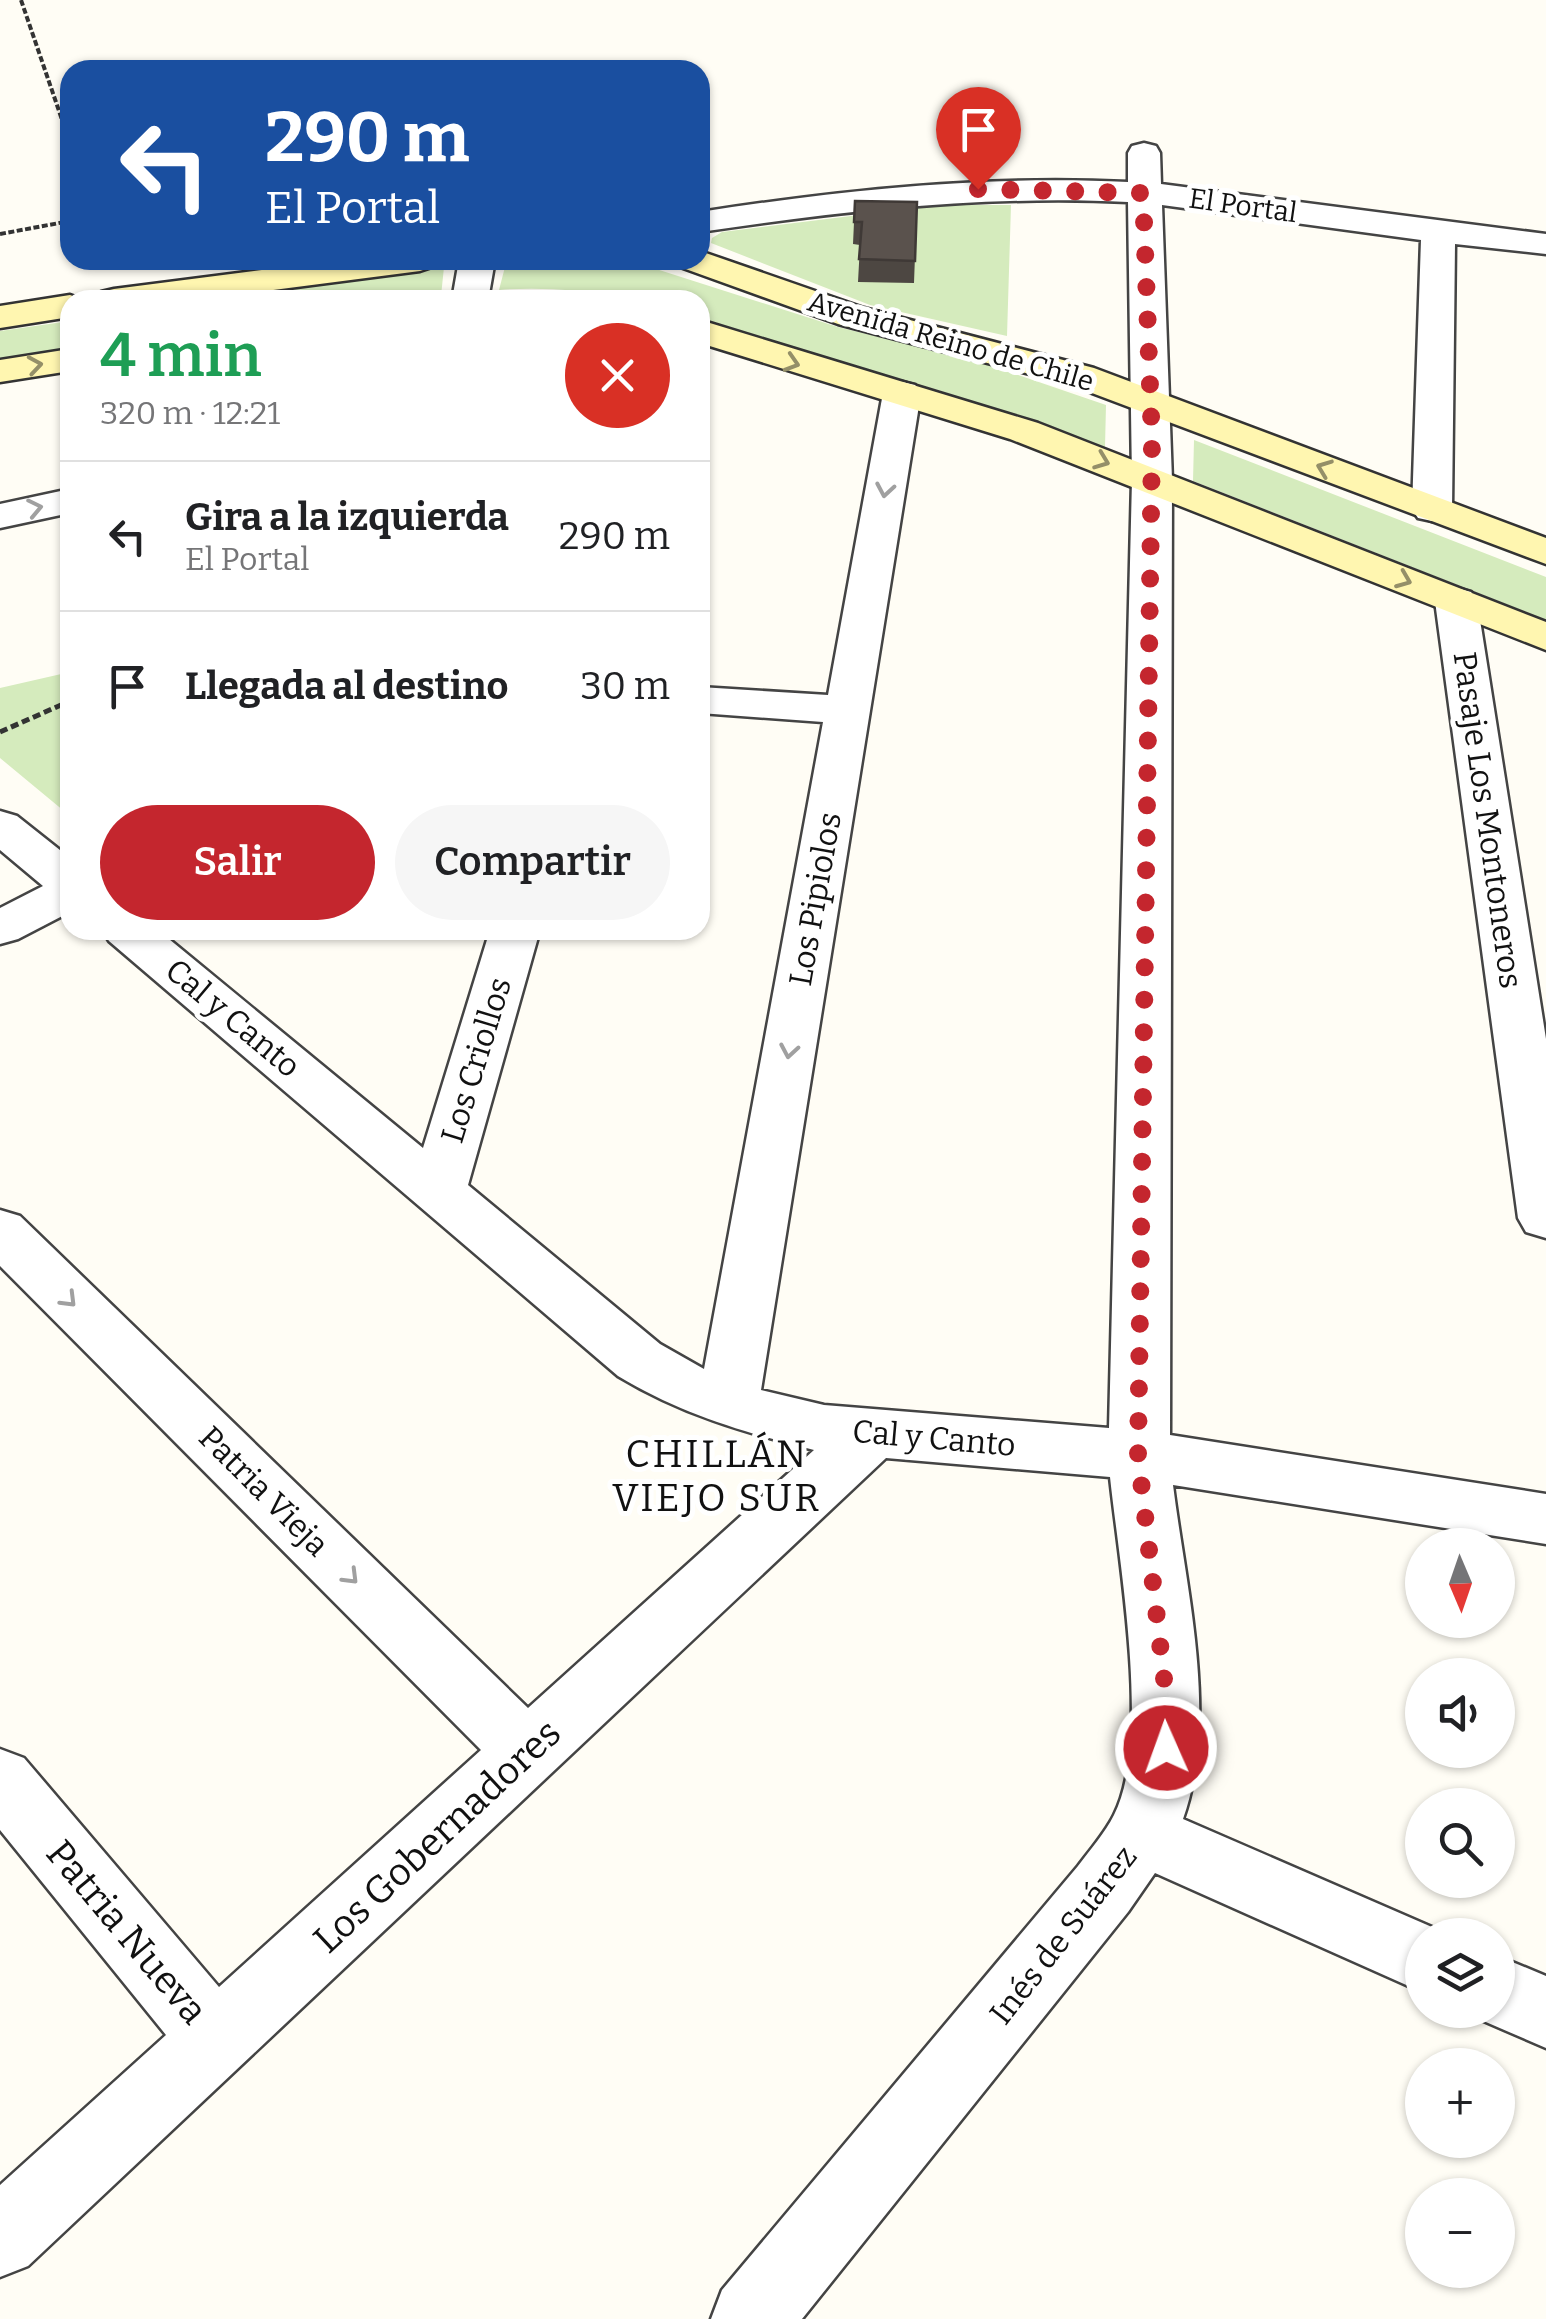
<!DOCTYPE html>
<html lang="es">
<meta charset="utf-8">
<style>
body{margin:0;font-family:Bitter,serif;background:#f6f6f6;color:#202124;height:100vh;display:flex;flex-direction:column;font-size:38px;white-space:nowrap}
*{box-sizing:border-box;margin:0}
p{font-size:32px;color:#757577}
.icon{flex:none;width:55px;height:55px;fill:none;stroke:currentColor;stroke-width:2;stroke-linecap:round;stroke-linejoin:round}
.map{position:relative;flex:1;overflow:hidden}
.panel{position:absolute;left:60px;top:290px;width:650px;height:650px;display:flex;flex-direction:column;background:#fff;border-radius:30px;box-shadow:0 2px 8px #0004}
.panel>*{flex:none}
.top-card{position:absolute;left:60px;top:60px;width:650px;height:210px;border-radius:30px;box-shadow:0 2px 8px #0004;background:#1a4fa0;color:#fff;overflow:hidden}
.needle{width:65px;rotate:178deg}
.fabs{position:absolute;left:1405px;top:1528px;display:grid;gap:20px}
.fabs a{display:grid;place-items:center;width:110px;height:110px;border-radius:50%;background:#fff;box-shadow:0 2px 8px #0004;font-size:50px}
.pin{position:absolute;display:grid;place-items:center;width:85px;height:85px;color:#fff;margin:-102px -42px;border-radius:50% 50% 50% 0;rotate:-45deg;box-shadow:0 0 10px #0007}
.pin .icon{rotate:45deg}
.me{position:absolute;width:110px;margin:-55px;rotate:358deg;stroke-linejoin:round;filter:drop-shadow(0 0 8px #0008)}
.turn{display:flex;align-items:center;gap:35px;height:210px;padding:0 40px;font-size:45px}
.turn .icon{width:130px;height:130px;stroke-width:2.5}
.turn b{display:block;font-size:70px;line-height:85px}
.round{display:grid;place-items:center;flex:none;width:105px;height:105px;border-radius:52px;background:#f6f6f6}
.head{display:flex;align-items:center;justify-content:space-between;height:170px;padding:0 40px}
h1{font-size:60px;font-weight:600;line-height:75px;color:#1e9e55}
.action{display:flex;gap:20px;margin-top:auto;padding:20px 40px}
.action a{flex:1;height:115px;border-radius:60px;background:#c4262e;color:#fff;font-size:40px;font-weight:600;line-height:115px;text-align:center}
.action a+a{background:#f6f6f6;color:#202124}
ul{padding:0;list-style:none}
li{display:flex;align-items:center;gap:30px;height:150px;padding:0 40px;border-top:2px solid #e0e0e0}
li div{flex:1}
li b{display:block;font-size:38px}
li em{font-style:normal}
.map>svg:first-child{display:block}
.green{fill:#d5ebbd}
.lines{fill:none;stroke-linecap:round;stroke-linejoin:round}
.street-casing{stroke:#444;stroke-width:5}
.secondary-casing{stroke:#333;stroke-width:5}
.path-far1{stroke:#333;stroke-width:4;stroke-dasharray:6 2.5;stroke-linecap:butt}
.path{stroke:#333;stroke-width:5;stroke-dasharray:8 4;stroke-linecap:butt}
.street{fill:#fff;fill-rule:evenodd}
.secondary{fill:#fff6b0;fill-rule:evenodd}
.wall{fill:#4d4742}
.building{fill:#5a524d;stroke:#3f3936;stroke-width:2.5}
.oneway{stroke:#948f68}
.oneway2{stroke:#a0a0a0}
.route{stroke:#c4262e;stroke-width:18;stroke-dasharray:0 32.4}
.labels{text-anchor:middle;stroke-width:10;stroke-linejoin:round;paint-order:stroke}
.far-street-label{font-size:28px;fill:#111;stroke:#fff}
.street-label{font-size:32px;fill:#111;stroke:#fff}
.quarter-label{font-size:38px;letter-spacing:2.5px;fill:#111;stroke:#fff}
.near-street-label{font-size:38px;fill:#111;stroke:#fff}
</style>
<div class="map">
<svg width="1546" height="2319" viewBox="0 0 1546 2319">
<rect width="100%" height="100%" fill="#fffdf5"/>
<!-- green -->
<path class="green" d="M 940,205 L 1011,205 L 1007,336 L 870,305 L 711,243 L 712,238 L 722,232 Z
M 539,260 L 616,260 L 653,268 L 838,327 L 977,361 L 1106,405 L 1105,447 L 938,390 L 861,373 L 700,322 L 700,300 C 632,300 568,284 499,290 L 506,263 Z
M 444,267 L 441,296 L 411,300 L 216,300 Z
M 70,321 L 70,351 L 0,361 L 0,331 Z
M 1194,440 L 1546,577 L 1546,620 L 1193,481 Z
M 70,672 L 70,816 L 0,758 L 0,688 Z"/>
<g class="lines">
<!-- street casing -->
<g class="street-casing">
<path id="street" d="M 1144,143 L 1156,146 L 1160,153 L 1161,184 L 1546,234 L 1546,254 L 1455,244 L 1452,509 L 1446,518 L 1432,521 L 1418,518 L 1412,509 L 1421,240 L 1162,205 L 1172,480 L 1170,1435 L 1546,1494 L 1546,1544 L 1173,1485 C 1186,1590 1219,1717 1183,1819 L 1448,1934 L 1422,1935 L 1422,1992 L 1155,1873 L 1128,1912 L 802,2319 L 711,2319 L 722,2290 L 1078,1866 C 1090,1850 1105,1833 1114,1815 C 1152,1741 1119,1563 1110,1477 L 886,1458 L 28,2266 L 0,2277 L 0,2185 L 166,2035 L 0,1830 L 0,1749 L 24,1758 L 219,1987 L 481,1750 L 0,1266 L 0,1210 L 20,1216 L 528,1708 L 814,1450 C 743,1432 681,1414 618,1376 L 109,941 L 102,930 L 158,930 L 423,1148 L 490,930 L 540,930 L 468,1185 L 660,1344 L 704,1369 L 823,722 L 700,713 L 700,687 L 828,695 L 883,393 L 889,385 L 902,382 L 915,385 L 921,393 L 761,1390 L 824,1405 L 1109,1428 L 1132,480 L 1128,202 C 984,195 842,211 700,232 L 700,212 C 842,190 984,175 1128,182 L 1128,153 L 1132,146 Z
M 459,260 L 495,260 L 488,300 L 452,300 Z
M 70,489 L 70,513 L 0,528 L 0,504 Z
M 1456,588 L 1471,592 L 1477,601 L 1546,1039 L 1546,1238 L 1526,1232 L 1518,1218 L 1435,601 L 1441,592 Z
M 0,811 L 17,816 L 70,858 L 70,912 L 18,939 L 0,944 L 0,908 L 43,886 L 0,850 Z
M 1498,1956 L 1546,1976 L 1546,2048 L 1472,2016 L 1470,2010 L 1498,2010 Z"/>
</g>
<!-- secondary casing -->
<g class="secondary-casing">
<path id="secondary" d="M 700,251 L 864,308 L 1094,368 L 1546,538 L 1546,564 L 1068,384 L 838,324 L 680,267 L 674,260 L 700,260 Z
M 339,260 L 438,260 L 432,267 L 420,271 L 196,300 L 96,300 L 101,292 L 114,289 Z
M 70,295 L 84,300 L 70,300 L 70,317 L 0,328 L 0,306 Z
M 700,320 L 1038,423 L 1546,622 L 1546,650 L 1010,439 L 700,343 Z
M 70,349 L 70,371 L 0,382 L 0,360 Z"/>
</g>
<!-- path-far1 -->
<path class="path-far1" d="M 21,0 L 70,143
M 0,234 L 70,221"/>
<!-- path -->
<path class="path" d="M 0,732 L 70,701"/>
<!-- street -->
<use href="#street" class="street"/>
<!-- secondary -->
<use href="#secondary" class="secondary"/>
</g>
<!-- wall -->
<path class="wall" d="M 917,202 L 914,283 L 858,282 L 860,245 L 853,244 L 854,222 Z"/>
<!-- building -->
<path class="building" d="M 855,201 L 917,202 L 915,261 L 859,259 L 862,222 L 854,222 Z"/>
<!-- one-way arrows -->
<defs><path id="oneway-chevron" d="M-2-3.5L2.5 0L-2 3.5" fill="none" stroke-width="1.6" stroke-linecap="round" stroke-linejoin="round" transform="scale(2.5)"/></defs>
<g class="oneway">
<use href="#oneway-chevron" transform="translate(792 363) rotate(17)"/>
<use href="#oneway-chevron" transform="translate(35 365) rotate(-9)"/>
<use href="#oneway-chevron" transform="translate(1102 461) rotate(21)"/>
<use href="#oneway-chevron" transform="translate(1324 468) rotate(-159)"/>
<use href="#oneway-chevron" transform="translate(1404 580) rotate(22)"/>
</g>
<g class="oneway2">
<use href="#oneway-chevron" transform="translate(885 490) rotate(100)"/>
<use href="#oneway-chevron" transform="translate(35 508) rotate(-12)"/>
<use href="#oneway-chevron" transform="translate(789 1051) rotate(100)"/>
<use href="#oneway-chevron" transform="translate(69 1300) rotate(45)"/>
<use href="#oneway-chevron" transform="translate(351 1577) rotate(45)"/>
</g>
<g class="lines">
<!-- route -->
<path class="route" d="M 978,189 L 1143,193 L 1152,441 L 1138,1455 L 1164,1678 L 1166,1748"/>
</g>
<g class="labels">
<!-- far-street labels -->
<g class="far-street-label">
<text transform="translate(1243 205) rotate(8)" y="10">El Portal</text>
<text transform="translate(951 341) rotate(16)" y="10">Avenida Reino de Chile</text>
</g>
<!-- street labels -->
<g class="street-label">
<text transform="translate(1488 820) rotate(82)" y="11">Pasaje Los Montoneros</text>
<text transform="translate(815 899) rotate(-80)" y="11">Los Pipiolos</text>
<text transform="translate(233 1018) rotate(40)" y="11">Cal y Canto</text>
<text transform="translate(476 1060) rotate(-73)" y="11">Los Criollos</text>
<text transform="translate(934 1438) rotate(5)" y="11">Cal y Canto</text>
<text transform="translate(264 1491) rotate(45)" y="11">Patria Vieja</text>
<text transform="translate(1063 1935) rotate(-52)" y="11">Inés de Suárez</text>
</g>
<!-- quarter labels -->
<g class="quarter-label">
<text x="717" y="1467">CHILLÁN<tspan x="717" dy="44">VIEJO SUR</tspan></text>
</g>
<!-- near-street labels -->
<g class="near-street-label">
<text transform="translate(437 1836) rotate(-43)" y="13">Los Gobernadores</text>
<text transform="translate(127 1932) rotate(50)" y="13">Patria Nueva</text>
</g>
</g>
</svg>
<div class="fabs">
<a><svg class="needle" viewBox="-14 -14 28 28"><path d="M0-13l5 13h-10z" fill="#e53935"/><path d="M0 13l5-13h-10z" fill="#757577"/></svg></a>
<a><svg class="icon" aria-label="sound" viewBox="0 0 24 24"><path d="M4 9h4l5-4v14l-5-4H4zM17 9q2 3 0 6"/></svg></a>
<a><svg class="icon" aria-label="search" viewBox="0 0 24 24"><circle cx="10" cy="10" r="6"/><path d="M15 15l6 6"/></svg></a>
<a><svg class="icon" aria-label="layers" viewBox="0 0 24 24"><path d="M12 4l9 5-9 5-9-5zM3 14l9 5 9-5"/></svg></a>
<a>+</a>
<a>−</a>
</div>
<div class="pin" style="left:978px;top:189px;background:#d93025"><svg class="icon" aria-label="arrive" viewBox="0 0 24 24"><path d="M6 21V4h12l-3 4 3 4H6"/></svg></div>
<svg class="me" style="left:1166px;top:1748px" viewBox="-20 -20 40 40"><circle r="17" fill="#c4262e" stroke="#fff" stroke-width="3"/><path d="M0-11L8 9 0 5-8 9z" fill="#fff"/></svg>
<div class="top-card">
<div class="turn"><svg class="icon" aria-label="left" viewBox="0 0 24 24"><path d="M17 20v-9H6M10 6l-5 5 5 5"/></svg><div><b>290 m</b>El Portal</div></div>
</div>
<section class="panel">
<div class="head"><div><h1>4 min</h1><p>320 m · 12:21</p></div><a class="round" style="background:#d93025;color:#fff"><svg class="icon" aria-label="close" viewBox="0 0 24 24"><path d="M6 6l12 12M18 6L6 18"/></svg></a></div>
<ul>
<li><svg class="icon" aria-label="left" viewBox="0 0 24 24"><path d="M17 20v-9H6M10 6l-5 5 5 5"/></svg><div><b>Gira a la izquierda</b><p>El Portal</p></div><em>290 m</em></li>
<li><svg class="icon" aria-label="arrive" viewBox="0 0 24 24"><path d="M6 21V4h12l-3 4 3 4H6"/></svg><div><b>Llegada al destino</b></div><em>30 m</em></li>
</ul>
<div class="action"><a>Salir</a><a>Compartir</a></div>
</section>
</div>
